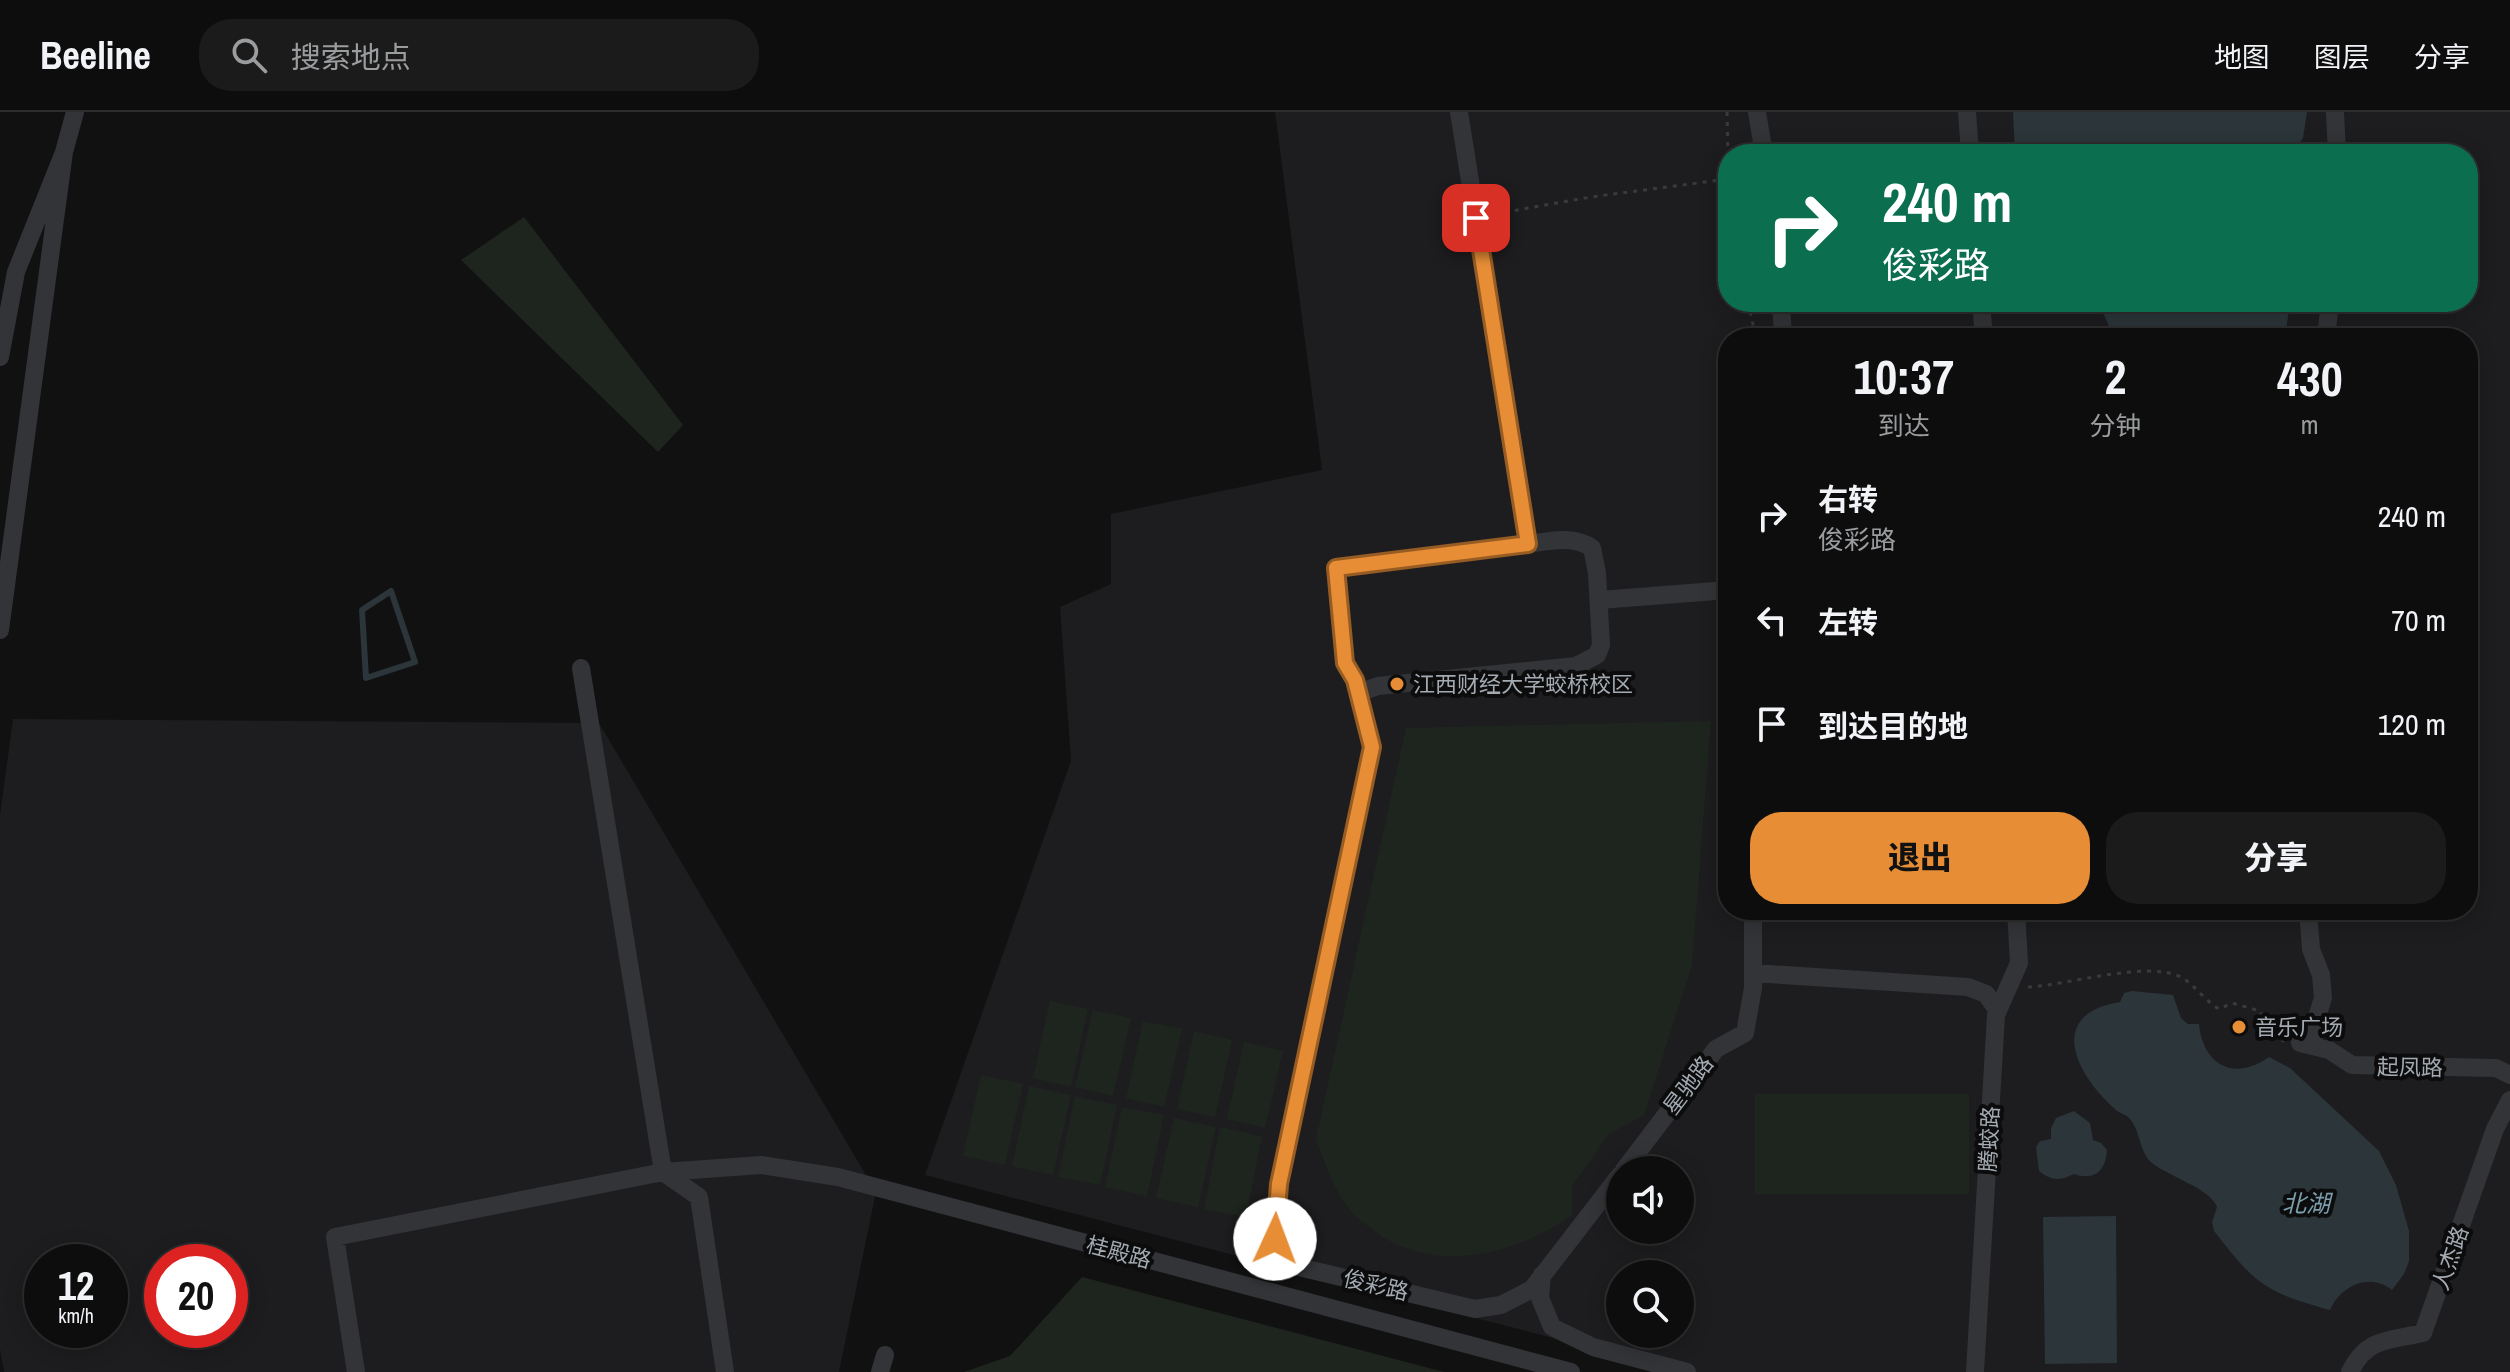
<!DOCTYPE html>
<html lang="zh">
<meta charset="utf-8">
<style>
body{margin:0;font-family:"Archivo Narrow","Noto Sans SC",sans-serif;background:#1b1b1c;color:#f1f3f6;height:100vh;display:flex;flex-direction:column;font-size:30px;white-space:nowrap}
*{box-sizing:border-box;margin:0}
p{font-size:26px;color:#9a9c9e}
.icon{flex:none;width:44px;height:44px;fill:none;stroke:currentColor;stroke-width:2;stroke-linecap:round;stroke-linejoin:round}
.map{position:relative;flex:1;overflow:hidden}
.details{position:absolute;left:1718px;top:216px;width:760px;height:592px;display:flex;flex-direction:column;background:#0d0d0e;border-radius:32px;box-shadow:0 4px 20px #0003,0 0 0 2px #2d2d2e}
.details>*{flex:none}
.hud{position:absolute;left:1718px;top:32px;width:760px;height:168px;border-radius:32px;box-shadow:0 4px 20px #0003,0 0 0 2px #2d2d2e;background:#0b6e4f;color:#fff;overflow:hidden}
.controls{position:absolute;left:1606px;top:1044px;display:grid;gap:16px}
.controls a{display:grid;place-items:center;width:88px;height:88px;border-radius:50%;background:#0d0d0e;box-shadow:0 4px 20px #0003,0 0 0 2px #2d2d2e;font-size:40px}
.speed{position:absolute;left:24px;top:1132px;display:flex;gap:16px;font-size:40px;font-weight:700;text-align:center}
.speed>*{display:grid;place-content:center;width:104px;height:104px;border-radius:50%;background:#0d0d0e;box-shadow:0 4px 20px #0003,0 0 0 2px #2d2d2e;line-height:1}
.speed small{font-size:20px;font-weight:400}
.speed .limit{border:12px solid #d22;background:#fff;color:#111}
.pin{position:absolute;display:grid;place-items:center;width:68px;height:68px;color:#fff;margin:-34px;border-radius:16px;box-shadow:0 4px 12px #0006}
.me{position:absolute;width:88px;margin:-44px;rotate:2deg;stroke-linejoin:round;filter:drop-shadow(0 0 6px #0008)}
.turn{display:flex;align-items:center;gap:28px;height:168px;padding:0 32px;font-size:36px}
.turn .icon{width:104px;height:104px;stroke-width:2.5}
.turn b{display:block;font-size:56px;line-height:68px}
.eta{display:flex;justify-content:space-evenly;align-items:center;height:136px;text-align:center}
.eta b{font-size:48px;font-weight:800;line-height:56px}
.action{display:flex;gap:16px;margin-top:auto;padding:16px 32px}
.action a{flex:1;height:92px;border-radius:32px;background:#e68d36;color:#111;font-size:32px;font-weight:800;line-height:92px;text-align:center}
.action a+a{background:#1b1b1c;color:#f1f3f6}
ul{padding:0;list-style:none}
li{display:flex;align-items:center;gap:24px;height:104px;padding:0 32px}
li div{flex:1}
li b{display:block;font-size:30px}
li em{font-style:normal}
header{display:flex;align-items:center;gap:48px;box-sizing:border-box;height:112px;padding:0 40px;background:#0d0d0e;border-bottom:2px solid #2d2d2e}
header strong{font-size:38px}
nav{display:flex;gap:44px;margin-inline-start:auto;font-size:28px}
.search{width:560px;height:72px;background:#1b1b1c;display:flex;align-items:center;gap:20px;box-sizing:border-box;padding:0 28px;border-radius:32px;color:#9a9c9e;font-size:30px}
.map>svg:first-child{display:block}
.built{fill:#1d1d1f;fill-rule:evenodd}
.green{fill:#1e251e}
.water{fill:#2b353a}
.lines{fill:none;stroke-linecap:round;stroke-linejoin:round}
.stream{stroke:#2b353a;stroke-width:6}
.path{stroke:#383b3e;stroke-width:3;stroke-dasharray:4 6;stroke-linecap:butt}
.minor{stroke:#323437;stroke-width:18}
.route-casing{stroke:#965c23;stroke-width:20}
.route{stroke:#e68d36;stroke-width:14}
.poi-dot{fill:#e68d36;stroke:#0c0c0d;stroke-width:3}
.labels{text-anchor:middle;stroke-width:8;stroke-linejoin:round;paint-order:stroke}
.poi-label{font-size:22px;fill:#a3aab2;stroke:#0c0c0d;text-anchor:start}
.street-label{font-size:22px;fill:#a3aab2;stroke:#0c0c0d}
.water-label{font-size:24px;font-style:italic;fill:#7b9dac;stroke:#0c0c0d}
</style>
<header>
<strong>Beeline</strong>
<div class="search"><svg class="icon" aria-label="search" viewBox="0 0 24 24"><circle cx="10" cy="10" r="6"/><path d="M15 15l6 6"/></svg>搜索地点</div>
<nav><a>地图</a><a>图层</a><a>分享</a></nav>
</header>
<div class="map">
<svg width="2510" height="1260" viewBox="0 0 2510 1260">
<rect width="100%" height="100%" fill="#111112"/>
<!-- built -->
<path class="built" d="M 1275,0 L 2510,0 L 2510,1260 L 1684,1260 L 925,1063 L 1071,649 L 1060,495 L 1111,472 L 1111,402 L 1322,358 ZM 1728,42 L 2468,42 L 2468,190 L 1728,190 ZM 1728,226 L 2468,226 L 2468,798 L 1728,798 ZM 1620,1058 L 1680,1058 L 1680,1118 L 1620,1118 ZM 1620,1162 L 1680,1162 L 1680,1222 L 1620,1222 Z
M 13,607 L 599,611 L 876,1080 L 839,1260 L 4,1260 L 0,1237 L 0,703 ZM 42,1150 L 110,1150 L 110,1218 L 42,1218 ZM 162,1150 L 230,1150 L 230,1218 L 162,1218 Z"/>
<!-- green -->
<path class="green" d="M 524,105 L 683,313 L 658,340 L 461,148 Z
M 1711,609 L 1692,853 L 1644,1003 L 1609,1022 L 1572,1074 L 1572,1103 C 1516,1143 1433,1164 1373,1118 C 1366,1112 1356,1106 1350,1098 C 1333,1077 1325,1051 1316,1027 L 1406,616 Z
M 1050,889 L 1088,897 L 1071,975 L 1033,966 Z
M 1093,898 L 1131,906 L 1113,984 L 1075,975 Z
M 1143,909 L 1182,917 L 1164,995 L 1126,986 Z
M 1194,919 L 1232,928 L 1215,1005 L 1177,997 Z
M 1244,930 L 1283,939 L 1265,1016 L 1227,1007 Z
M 981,963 L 1023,972 L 1005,1053 L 963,1044 Z
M 1029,974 L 1071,983 L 1053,1063 L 1012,1054 Z
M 1755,982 L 1969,982 L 1969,1082 L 1755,1082 Z
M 1075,984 L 1117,993 L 1100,1073 L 1058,1065 Z
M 1122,995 L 1164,1003 L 1147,1084 L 1105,1075 Z
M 1174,1006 L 1216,1015 L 1198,1095 L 1156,1086 Z
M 1220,1015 L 1262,1024 L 1246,1105 L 1204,1097 Z
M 1082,1165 L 1444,1260 L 964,1260 L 1010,1244 Z"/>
<!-- water -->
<path class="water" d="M 2013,0 L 2307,0 L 2303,26 L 2292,42 L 2015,42 Z
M 2098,190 L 2290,190 L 2285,226 L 2110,226 L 2108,212 Z
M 2132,879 L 2173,883 L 2181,906 L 2188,912 L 2199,912 C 2203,953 2234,970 2269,945 L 2290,956 L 2379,1039 L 2396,1073 L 2409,1119 L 2409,1149 L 2404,1162 L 2392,1178 C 2369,1160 2341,1174 2330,1198 C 2265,1180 2256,1173 2214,1119 L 2212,1110 L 2217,1095 C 2211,1077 2168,1064 2152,1051 C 2139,1040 2141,1020 2130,1007 C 2126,1002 2120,1002 2115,997 C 2076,963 2045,902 2120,890 L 2124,881 Z
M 2074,999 L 2090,1011 L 2093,1028 L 2101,1031 L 2107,1038 C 2106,1059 2094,1069 2074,1062 C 2060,1069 2052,1069 2039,1059 L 2036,1035 L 2040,1029 L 2051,1027 L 2051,1016 L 2056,1006 Z
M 2116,1104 L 2117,1251 L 2045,1252 L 2043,1105 Z"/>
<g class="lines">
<!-- stream -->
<path class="stream" d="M 391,479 L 415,550 L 366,566 L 362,498 Z"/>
<!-- path -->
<path class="path" d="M 1727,0 L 1728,42
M 1495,102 L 1591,85 L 1728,67
M 1748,190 L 1756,226
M 2028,875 C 2069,873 2146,848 2181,865 C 2194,872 2205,889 2219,897 L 2232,891 L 2260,899 L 2267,914 L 2268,925 L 2284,929"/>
<!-- minor -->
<path class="minor" d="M 1757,0 L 1764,42
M 1967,0 L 1970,42
M 2335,0 L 2337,42
M 1781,190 L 1783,226
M 1981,190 L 1984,226
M 2326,226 L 2330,190
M 0,245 L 16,160 L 64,40 L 75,0
M 1528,432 L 1336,456 L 1345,551 L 1355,568 L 1372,635 L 1279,1072 L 1275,1127 L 1283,1145 L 1303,1156 L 1475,1197 L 1501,1193 L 1532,1177 L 1620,1063
M 1600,488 L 1728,478
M 0,518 L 64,40
M 581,556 L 663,1060 L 699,1085 L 725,1260
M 1358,581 L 1378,574 L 1576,554 L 1597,543 L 1601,533 L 1597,461 L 1592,436 C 1574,423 1549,429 1528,432 L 1459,0
M 2308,798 L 2311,837 L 2321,863 L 2323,886 L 2317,905 L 2313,934
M 1753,861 L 1968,875 L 1986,882 L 1998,899
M 2300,931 L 2329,938 L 2352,953 L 2496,956 L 2510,963
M 1624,1058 L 1716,937 L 1745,921 L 1753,876 L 1753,798
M 1542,1163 L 1540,1186 L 1552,1215 L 1593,1235 L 1687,1260
M 356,1260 L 335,1125 L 663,1060 L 761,1053 L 838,1065 L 1571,1260
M 880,1260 L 885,1243
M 1975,1260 L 1996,903 L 2019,851 L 2016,798
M 2350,1260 C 2367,1225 2389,1229 2423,1221 L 2495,1017 L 2510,988"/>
</g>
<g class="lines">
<!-- route casing -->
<g class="route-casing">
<path id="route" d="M 1275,1127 L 1279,1072 L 1372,635 L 1355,568 L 1345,551 L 1336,456 L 1528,432 L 1476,106"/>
</g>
<!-- route -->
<use href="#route" class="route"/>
</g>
<!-- markers -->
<g class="poi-dot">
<circle cx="1397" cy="572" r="8"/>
<circle cx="2239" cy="915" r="8"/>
</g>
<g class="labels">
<!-- poi labels -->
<g class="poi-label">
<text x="1413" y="580">江西财经大学蛟桥校区</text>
<text x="2255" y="923">音乐广场</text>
</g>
<!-- street labels -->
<g class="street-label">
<text transform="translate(2410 955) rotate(1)" y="8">起凤路</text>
<text transform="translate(1688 973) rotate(-53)" y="8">星驰路</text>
<text transform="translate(1989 1027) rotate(-87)" y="8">腾蛟路</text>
<text transform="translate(1119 1140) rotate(15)" y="8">桂殿路</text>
<text transform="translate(2450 1146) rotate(-71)" y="8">人杰路</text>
<text transform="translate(1376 1173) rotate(13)" y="8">俊彩路</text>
</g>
<!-- water labels -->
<g class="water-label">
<text x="2306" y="1100">北湖</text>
</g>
</g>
</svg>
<div class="controls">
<a><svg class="icon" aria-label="sound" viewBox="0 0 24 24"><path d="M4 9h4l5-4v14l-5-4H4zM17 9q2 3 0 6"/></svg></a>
<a><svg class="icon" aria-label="search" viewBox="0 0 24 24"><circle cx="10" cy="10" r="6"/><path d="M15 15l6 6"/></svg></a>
</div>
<div class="speed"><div>12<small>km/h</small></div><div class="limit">20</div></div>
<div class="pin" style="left:1476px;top:106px;background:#d93025"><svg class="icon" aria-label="arrive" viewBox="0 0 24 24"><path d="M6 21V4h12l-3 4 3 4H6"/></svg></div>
<svg class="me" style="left:1275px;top:1127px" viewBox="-20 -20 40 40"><circle r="19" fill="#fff"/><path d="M0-13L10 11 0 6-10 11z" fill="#e68d36"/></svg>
<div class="hud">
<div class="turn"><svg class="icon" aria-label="right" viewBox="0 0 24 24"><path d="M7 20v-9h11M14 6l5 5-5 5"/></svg><div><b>240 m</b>俊彩路</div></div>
</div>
<section class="details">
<div class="eta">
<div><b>10:37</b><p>到达</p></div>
<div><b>2</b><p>分钟</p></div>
<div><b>430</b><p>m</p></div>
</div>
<ul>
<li><svg class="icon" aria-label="right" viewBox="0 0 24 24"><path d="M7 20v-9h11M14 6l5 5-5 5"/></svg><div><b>右转</b><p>俊彩路</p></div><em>240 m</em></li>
<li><svg class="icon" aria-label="left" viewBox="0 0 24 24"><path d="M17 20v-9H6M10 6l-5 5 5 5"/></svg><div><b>左转</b></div><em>70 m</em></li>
<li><svg class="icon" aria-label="arrive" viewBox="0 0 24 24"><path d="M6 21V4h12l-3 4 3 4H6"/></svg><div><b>到达目的地</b></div><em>120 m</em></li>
</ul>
<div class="action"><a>退出</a><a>分享</a></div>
</section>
</div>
